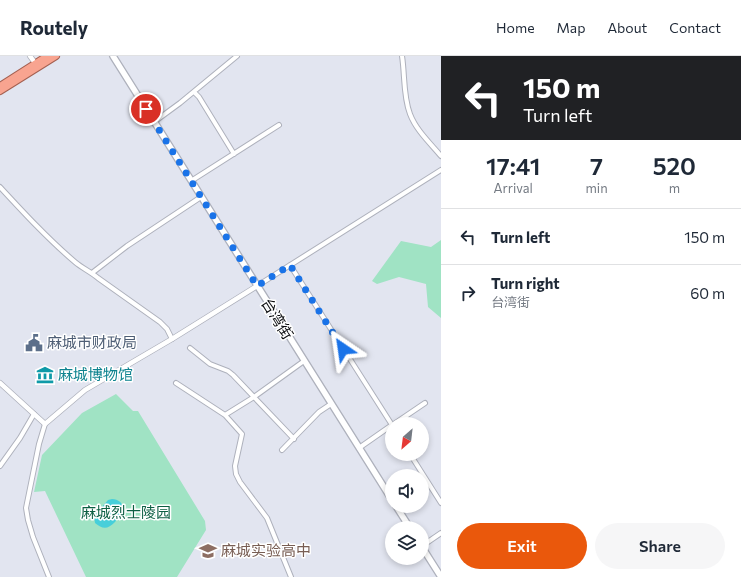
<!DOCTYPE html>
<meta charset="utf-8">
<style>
body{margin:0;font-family:Commissioner,"Noto Sans SC",sans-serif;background:#f6f6f7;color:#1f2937;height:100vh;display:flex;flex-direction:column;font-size:15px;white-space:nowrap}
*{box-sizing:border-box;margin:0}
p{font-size:13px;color:#747a83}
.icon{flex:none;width:22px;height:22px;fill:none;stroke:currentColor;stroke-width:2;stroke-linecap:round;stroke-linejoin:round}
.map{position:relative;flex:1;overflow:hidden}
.sheet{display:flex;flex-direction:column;background:#fff;width:300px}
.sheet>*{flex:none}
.hud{background:#202124;color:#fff;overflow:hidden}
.needle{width:26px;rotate:208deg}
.fabs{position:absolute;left:385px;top:361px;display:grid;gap:8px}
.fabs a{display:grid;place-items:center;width:44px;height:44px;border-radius:50%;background:#fff;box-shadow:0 2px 6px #0003;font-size:20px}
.pin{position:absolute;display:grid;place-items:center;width:34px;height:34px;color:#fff;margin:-17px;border:2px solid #fff;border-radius:50%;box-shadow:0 1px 4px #0007}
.me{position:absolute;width:44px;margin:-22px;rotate:328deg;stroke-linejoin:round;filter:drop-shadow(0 0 3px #0008)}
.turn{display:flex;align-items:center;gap:14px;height:84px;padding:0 16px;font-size:18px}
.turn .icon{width:52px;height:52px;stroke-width:2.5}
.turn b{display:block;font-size:28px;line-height:34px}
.eta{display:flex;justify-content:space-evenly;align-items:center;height:68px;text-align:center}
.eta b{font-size:24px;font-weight:600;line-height:28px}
.primary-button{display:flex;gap:8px;margin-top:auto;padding:8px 16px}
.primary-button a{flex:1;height:46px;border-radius:24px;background:#ea580c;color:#fff;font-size:16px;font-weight:600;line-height:46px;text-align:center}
.primary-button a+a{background:#f6f6f7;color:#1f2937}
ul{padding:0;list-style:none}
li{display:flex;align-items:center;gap:12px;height:56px;padding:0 16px;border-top:1px solid #e0e1e3}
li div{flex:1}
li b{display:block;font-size:15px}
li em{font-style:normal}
header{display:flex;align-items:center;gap:24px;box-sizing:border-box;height:56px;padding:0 20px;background:#fff;border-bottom:1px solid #e0e1e3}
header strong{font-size:19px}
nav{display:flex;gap:22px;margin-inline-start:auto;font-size:14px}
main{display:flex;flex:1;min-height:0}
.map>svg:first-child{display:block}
.green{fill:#a0e3c4}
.water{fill:#47cfda}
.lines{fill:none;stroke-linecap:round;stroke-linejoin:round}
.minor-casing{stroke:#aeb1bc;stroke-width:6}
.tertiary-casing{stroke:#aeb1bc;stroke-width:6}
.secondary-casing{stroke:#aeb1bc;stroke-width:8}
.trunk-casing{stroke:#a46051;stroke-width:8}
.minor{stroke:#fff;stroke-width:4}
.tertiary{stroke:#fff;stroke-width:4.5}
.secondary{stroke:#fff;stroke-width:5.5}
.trunk{stroke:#f8a490;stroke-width:6}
.route{stroke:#1a73e8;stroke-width:7;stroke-dasharray:0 12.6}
.labels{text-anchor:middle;stroke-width:3;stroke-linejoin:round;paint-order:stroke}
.street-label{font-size:15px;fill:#0c0d10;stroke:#fff}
.service-label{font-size:15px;fill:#4e5e75;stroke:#fff;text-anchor:start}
.culture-label{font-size:15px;fill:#0d838f;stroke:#fff;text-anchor:start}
.park-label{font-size:15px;fill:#0c5f43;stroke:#fff}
.education-label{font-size:15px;fill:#785e54;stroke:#fff;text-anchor:start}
</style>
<header>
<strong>Routely</strong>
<nav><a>Home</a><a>Map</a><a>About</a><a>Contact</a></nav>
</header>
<main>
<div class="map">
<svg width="441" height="521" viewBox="0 0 441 521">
<rect width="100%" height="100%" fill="#e2e5f0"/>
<!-- green -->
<path class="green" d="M 441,184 L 441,262 L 428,251 L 426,228 L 399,221 L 377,228 L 372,225 L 401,185 L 431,191 Z
M 116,338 L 133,355 L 138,355 L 205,465 L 206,474 L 177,521 L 86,521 L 45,435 L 34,436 L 42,399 L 82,357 Z"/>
<!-- water -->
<path class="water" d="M 112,443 C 119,443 124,448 123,455 C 121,459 118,462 115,466 C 108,473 103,474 95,467 L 94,460 L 108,444 Z"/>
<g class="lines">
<!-- minor casing -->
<g class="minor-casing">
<path id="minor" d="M 402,0 C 405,19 403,40 410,58 C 416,74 430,87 441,100
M 194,36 L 199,41 L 234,98
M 154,66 L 180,47 L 237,0
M 191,125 L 279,69
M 0,131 C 24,157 48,183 75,206 C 82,212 91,216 98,222 L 160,266 L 167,273 L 172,283
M 290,209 L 392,369
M 92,217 L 127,190 L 201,141
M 257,230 L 441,114
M 190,292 L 210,308 L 228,315 L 233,319 L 294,383
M 176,327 L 225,359 L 242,378 L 235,410 L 236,418 L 240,426 L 267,462 L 291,521
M 225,359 L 254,341 L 304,305
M 45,368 L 39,388 L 26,452 L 28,464 L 33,481 L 49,521
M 394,368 L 425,347
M 359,392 L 392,369
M 282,394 L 319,356 L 331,348
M 410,398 L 441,447
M 0,410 L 20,382 L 34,358
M 422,490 L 441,477"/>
</g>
<!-- tertiary casing -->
<g class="tertiary-casing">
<path id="tertiary" d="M 30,0 L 35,7
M 0,327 L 45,368 L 85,334 L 172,283 L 257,230"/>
</g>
<!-- secondary casing -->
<g class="secondary-casing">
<path id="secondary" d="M 113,0 L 392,444
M 396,450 L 410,472
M 422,491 L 441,521"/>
</g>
<!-- trunk casing -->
<g class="trunk-casing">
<path id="trunk" d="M 0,30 L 47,0
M 0,35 L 56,0"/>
</g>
<!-- minor -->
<use href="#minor" class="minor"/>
<!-- tertiary -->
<use href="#tertiary" class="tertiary"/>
<!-- secondary -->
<use href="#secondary" class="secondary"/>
<!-- trunk -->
<use href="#trunk" class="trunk"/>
</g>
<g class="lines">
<!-- route -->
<path class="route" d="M 146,53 L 257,230 L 290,209 L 343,293"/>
</g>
<!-- icons -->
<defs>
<g id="civic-bare" transform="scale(1.38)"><path d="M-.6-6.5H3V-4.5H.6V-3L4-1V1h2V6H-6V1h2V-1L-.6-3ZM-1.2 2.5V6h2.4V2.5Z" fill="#5c6f8a" stroke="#fff" stroke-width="2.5" paint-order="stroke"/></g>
<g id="museum-bare" transform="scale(1.38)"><path d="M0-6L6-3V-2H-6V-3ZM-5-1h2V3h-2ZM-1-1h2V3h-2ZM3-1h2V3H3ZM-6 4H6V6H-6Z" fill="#0f9aa8" stroke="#fff" stroke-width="2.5" paint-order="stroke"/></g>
<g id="school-bare" transform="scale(1.38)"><path d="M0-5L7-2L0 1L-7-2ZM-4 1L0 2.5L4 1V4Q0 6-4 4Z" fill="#8d6e63" stroke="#fff" stroke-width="2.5" paint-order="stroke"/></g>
</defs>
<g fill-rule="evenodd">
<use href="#civic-bare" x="34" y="287"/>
<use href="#museum-bare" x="45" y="319"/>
<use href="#school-bare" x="208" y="495"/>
</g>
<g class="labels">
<!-- street labels -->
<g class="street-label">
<text transform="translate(277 263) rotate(58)" y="5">台湾街</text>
</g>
<!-- service labels -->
<g class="service-label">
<text x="47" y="292">麻城市财政局</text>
</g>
<!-- culture labels -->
<g class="culture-label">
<text x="58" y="324">麻城博物馆</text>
</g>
<!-- park labels -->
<g class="park-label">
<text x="126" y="462">麻城烈士陵园</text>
</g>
<!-- education labels -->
<g class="education-label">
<text x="221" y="500">麻城实验高中</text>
</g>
</g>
</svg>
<div class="fabs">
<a><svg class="needle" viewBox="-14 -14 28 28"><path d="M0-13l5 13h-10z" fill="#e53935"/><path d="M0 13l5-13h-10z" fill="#747a83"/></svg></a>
<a><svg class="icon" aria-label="sound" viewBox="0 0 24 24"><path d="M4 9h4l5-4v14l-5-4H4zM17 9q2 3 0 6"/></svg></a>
<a><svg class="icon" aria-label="layers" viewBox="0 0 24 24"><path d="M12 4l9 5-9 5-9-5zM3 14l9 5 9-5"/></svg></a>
</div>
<div class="pin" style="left:146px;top:53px;background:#d93025"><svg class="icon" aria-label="arrive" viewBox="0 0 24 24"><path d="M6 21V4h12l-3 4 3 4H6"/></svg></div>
<svg class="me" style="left:343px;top:293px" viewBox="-20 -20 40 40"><path d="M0-17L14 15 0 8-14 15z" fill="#1a73e8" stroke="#fff" stroke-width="4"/></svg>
</div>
<section class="sheet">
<div class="hud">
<div class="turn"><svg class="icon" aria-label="left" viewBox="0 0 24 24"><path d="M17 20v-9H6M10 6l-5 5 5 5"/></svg><div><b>150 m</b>Turn left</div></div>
</div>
<div class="eta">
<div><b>17:41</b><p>Arrival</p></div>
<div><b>7</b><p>min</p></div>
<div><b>520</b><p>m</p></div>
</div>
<ul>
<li><svg class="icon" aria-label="left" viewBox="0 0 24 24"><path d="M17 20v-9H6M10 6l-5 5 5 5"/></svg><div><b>Turn left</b></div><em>150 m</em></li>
<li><svg class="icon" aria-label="right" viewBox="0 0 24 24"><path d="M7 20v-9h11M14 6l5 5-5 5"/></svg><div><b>Turn right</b><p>台湾街</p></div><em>60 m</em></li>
</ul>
<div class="primary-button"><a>Exit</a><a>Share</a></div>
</section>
</main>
